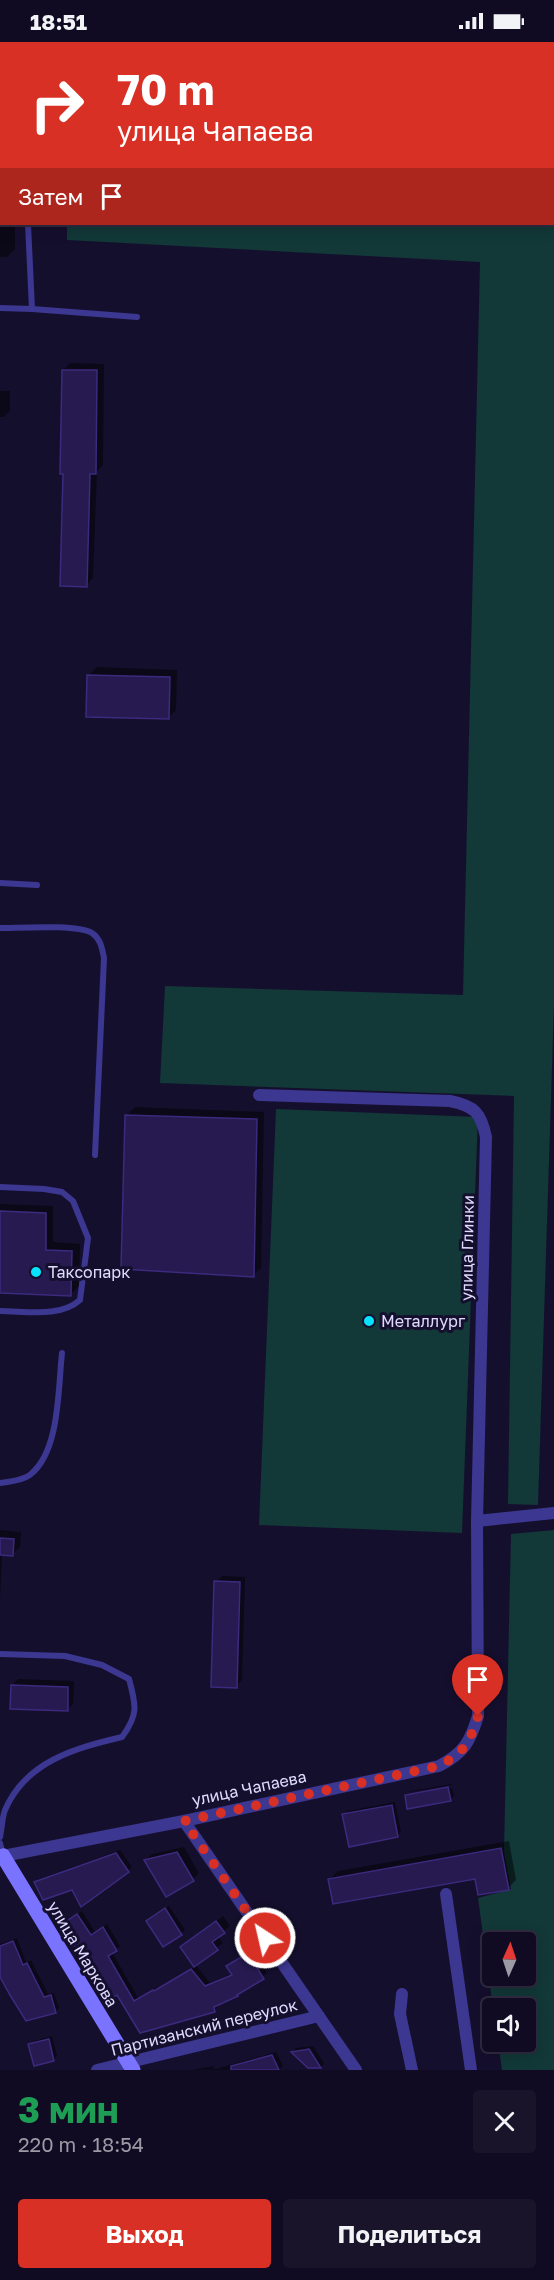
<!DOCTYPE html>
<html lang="ru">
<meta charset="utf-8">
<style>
body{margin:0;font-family:"Golos Text",sans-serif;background:#19142a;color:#f1f3f6;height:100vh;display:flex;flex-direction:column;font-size:22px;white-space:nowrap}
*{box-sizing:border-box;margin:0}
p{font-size:20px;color:#9c9ba5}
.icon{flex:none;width:33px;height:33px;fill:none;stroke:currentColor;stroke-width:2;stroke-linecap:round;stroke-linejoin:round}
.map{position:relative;height:2028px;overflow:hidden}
.side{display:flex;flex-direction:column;background:#100b22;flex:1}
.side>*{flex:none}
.guide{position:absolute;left:0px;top:0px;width:555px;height:183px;box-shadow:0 3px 15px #0003,0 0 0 2px #302b40;background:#d93025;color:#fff;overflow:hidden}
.needle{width:39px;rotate:3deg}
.buttons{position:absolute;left:482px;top:1890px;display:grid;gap:12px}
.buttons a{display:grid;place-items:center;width:54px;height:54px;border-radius:6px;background:#100b22;box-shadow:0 3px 15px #0003,0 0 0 2px #302b40;font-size:30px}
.pin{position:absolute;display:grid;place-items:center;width:51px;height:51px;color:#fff;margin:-62px -26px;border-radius:50% 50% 50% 0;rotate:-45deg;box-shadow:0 0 6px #0007}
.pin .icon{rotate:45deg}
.me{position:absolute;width:66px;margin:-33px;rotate:325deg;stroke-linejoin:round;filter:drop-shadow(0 0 4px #0008)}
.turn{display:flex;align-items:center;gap:21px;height:126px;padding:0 18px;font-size:27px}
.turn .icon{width:78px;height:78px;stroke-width:2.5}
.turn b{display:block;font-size:42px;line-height:51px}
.then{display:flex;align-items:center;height:57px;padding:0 18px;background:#0003;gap:12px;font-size:22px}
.round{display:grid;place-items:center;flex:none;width:63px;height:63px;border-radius:6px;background:#19142a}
.summary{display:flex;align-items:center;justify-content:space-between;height:102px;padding:0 18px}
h1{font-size:36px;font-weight:700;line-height:45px;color:#1e9e55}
.primary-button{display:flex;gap:12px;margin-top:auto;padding:12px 18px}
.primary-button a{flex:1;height:69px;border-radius:6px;background:#d93025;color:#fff;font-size:24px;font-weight:700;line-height:69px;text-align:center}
.primary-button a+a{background:#19142a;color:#f1f3f6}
.status{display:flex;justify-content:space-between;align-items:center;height:42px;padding:0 30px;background:#100b22;direction:ltr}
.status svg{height:16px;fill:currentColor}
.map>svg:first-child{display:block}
.green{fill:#123838;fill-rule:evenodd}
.shadow{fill:#0007}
.building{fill:#261a50;stroke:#3c2a7e;stroke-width:1.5}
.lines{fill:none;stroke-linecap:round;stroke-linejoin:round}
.service{stroke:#3c3790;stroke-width:6}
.minor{stroke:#3c3790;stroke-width:12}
.secondary{stroke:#7973ff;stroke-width:15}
.route{stroke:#d93025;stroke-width:10;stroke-dasharray:0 18}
.poi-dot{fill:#08e2ff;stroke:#150f2e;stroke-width:2}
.labels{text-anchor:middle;stroke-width:6;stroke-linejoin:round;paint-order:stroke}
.street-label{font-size:16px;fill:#e1dcff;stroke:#150f2e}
.poi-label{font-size:16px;fill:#e1dcff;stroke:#150f2e;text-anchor:start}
</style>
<div class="status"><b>18:51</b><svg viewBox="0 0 49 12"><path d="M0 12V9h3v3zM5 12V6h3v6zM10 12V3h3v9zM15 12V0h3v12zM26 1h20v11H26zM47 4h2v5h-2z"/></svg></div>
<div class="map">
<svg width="554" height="2028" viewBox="0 0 554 2028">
<rect width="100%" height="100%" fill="#150f2e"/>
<!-- green -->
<path class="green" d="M 71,0 L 554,0 L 554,962 L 538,1463 L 508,1462 L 514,1054 L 160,1041 L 165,944 L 463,953 L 480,220 L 67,198 L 67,182 L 554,182 L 554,2 Z
M 276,1067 L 478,1075 L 462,1491 L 259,1483 Z
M 554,1488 L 554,2028 L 502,2028 L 498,2000 L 525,2000 L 525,1966 L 493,1966 L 478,1856 L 511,1847 L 504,1810 L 511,1492 ZM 492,1900 L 525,1900 L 525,1934 L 492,1934 Z"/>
<!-- shadow -->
<path class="shadow" d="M 8,0 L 62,0 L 8,2 Z
M 0,174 L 2,182 L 15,182 L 15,207 L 7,215 L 0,215 Z
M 70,321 L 104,322 L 103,423 L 97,429 L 93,536 L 86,544 L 65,430 L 63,328 Z
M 0,349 L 10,349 L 10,369 L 4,375 L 0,375 Z
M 97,625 L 177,628 L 176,668 L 168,676 L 89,633 Z
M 135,1065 L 264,1070 L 261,1226 L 253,1234 L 127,1073 Z
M 0,1162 L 53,1164 L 53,1200 L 80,1202 L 79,1244 L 71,1252 L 0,1250 Z
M 0,1488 L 21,1490 L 20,1505 L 12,1512 L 2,1512 L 0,1557 Z
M 222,1534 L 245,1535 L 242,1638 L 236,1644 L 216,1540 Z
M 18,1637 L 74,1639 L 73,1662 L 67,1668 L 12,1643 Z
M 452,1742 L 452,1743 L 409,1750 L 410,1749 Z
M 452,1746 L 454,1754 L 450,1758 L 408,1765 L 406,1753 L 409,1751 L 409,1753 Z
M 395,1760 L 401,1790 L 397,1794 L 344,1773 L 348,1769 Z
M 509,1799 L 516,1838 L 508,1846 L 476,1836 L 330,1837 L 338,1829 Z
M 184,1805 L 199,1831 L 193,1837 L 167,1853 L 146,1818 L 152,1812 Z
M 120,1808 L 132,1825 L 82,1863 L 73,1846 L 36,1840 L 39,1837 Z
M 169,1864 L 185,1888 L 163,1903 L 148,1879 Z
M 82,1869 L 95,1890 L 107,1882 L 120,1904 L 112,1910 L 138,1956 L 158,1945 L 159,1946 L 196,1924 L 182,1905 L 223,1874 L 230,1884 L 218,1894 L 223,1901 L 195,1922 L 210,1941 L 233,1931 L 228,1924 L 253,1908 L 267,1931 L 237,1953 L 218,1961 L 218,1964 L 214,1969 L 140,1989 L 118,1951 L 62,1883 Z
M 17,1896 L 26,1921 L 31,1918 L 48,1952 L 54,1951 L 59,1966 L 55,1970 L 0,1931 L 0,1902 Z
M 52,1994 L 57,2014 L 54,2018 L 35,2022 L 30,2002 L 34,1999 Z
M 313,2004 L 324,2021 L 321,2025 L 309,2024 L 293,2010 L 296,2006 Z
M 276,2010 L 283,2024 L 279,2028 L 191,2028 L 213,2024 L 215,2027 Z"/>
<!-- building -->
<path class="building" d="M 62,328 L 97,328 L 96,432 L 90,432 L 87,545 L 60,544 L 63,432 L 60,432 Z
M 87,633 L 170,635 L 169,677 L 86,675 Z
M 125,1073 L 257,1077 L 254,1235 L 121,1227 Z
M 0,1169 L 46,1171 L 46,1208 L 72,1209 L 71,1254 L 0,1251 Z
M 0,1496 L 14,1497 L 13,1514 L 0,1513 Z
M 214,1539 L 240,1540 L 237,1646 L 211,1645 Z
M 11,1643 L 68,1645 L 68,1669 L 10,1667 Z
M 448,1745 L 451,1759 L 407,1767 L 405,1753 Z
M 392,1763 L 398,1795 L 349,1805 L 342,1772 Z
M 501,1806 L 509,1848 L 478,1853 L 475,1837 L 333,1862 L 328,1837 Z
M 177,1810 L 194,1839 L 166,1855 L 144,1818 Z
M 116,1811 L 129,1830 L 81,1865 L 72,1848 L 43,1858 L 34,1840 Z
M 165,1866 L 182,1893 L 163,1905 L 146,1879 Z
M 77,1872 L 91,1893 L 103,1885 L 117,1909 L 108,1914 L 134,1959 L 153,1948 L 154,1949 L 191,1927 L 205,1944 L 232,1933 L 226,1924 L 248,1911 L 264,1937 L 237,1953 L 238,1954 L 214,1965 L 215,1970 L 140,1991 L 117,1953 L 108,1958 L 61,1883 Z
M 216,1879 L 225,1891 L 212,1900 L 218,1908 L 194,1925 L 180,1905 Z
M 13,1899 L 23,1923 L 27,1921 L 44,1955 L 51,1953 L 56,1971 L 26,1979 L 10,1953 L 0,1935 L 0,1904 Z
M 49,1997 L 54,2019 L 34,2024 L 28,2002 Z
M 309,2007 L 321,2026 L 308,2026 L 291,2010 Z
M 272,2013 L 279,2028 L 231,2028 L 231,2024 Z"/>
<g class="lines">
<!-- service -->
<path class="service" d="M 0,163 L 2,163
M 28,182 L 32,267
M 0,266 L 32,267 L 137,275
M 0,841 L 37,843
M 0,886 C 20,886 76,882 92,891 C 101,897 102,907 104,916 L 95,1113
M 0,1145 L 44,1147 L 62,1150 L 73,1159 L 88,1196 L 80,1258 C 60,1276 26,1269 0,1269
M 0,1441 C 9,1440 24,1438 31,1432 C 60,1408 58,1346 62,1311
M 0,1612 L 65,1614 L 102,1623 L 129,1637 C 136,1663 139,1672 122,1695 C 76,1706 26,1719 5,1768 C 2,1776 2,1786 0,1795
M 0,1801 L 3,1814"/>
<!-- minor -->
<path class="minor" d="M 477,1479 L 554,1471
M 184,1779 L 356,2028
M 3,1814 L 184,1779 L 439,1724 C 464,1711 470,1700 478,1674 L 477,1479 L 486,1095 C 481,1071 475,1064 450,1059 L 259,1053
M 446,1852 L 471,2028
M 402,1952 L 400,1972 L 412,2028
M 97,2028 L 319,1974"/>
<!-- secondary -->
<path class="secondary" d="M 0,1815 L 3,1814 L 133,2028"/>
</g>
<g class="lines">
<!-- route -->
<path class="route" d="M 265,1896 L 184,1779 L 439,1724 C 464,1711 470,1700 478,1674"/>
</g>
<!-- markers -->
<g class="poi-dot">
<circle cx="36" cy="1230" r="6"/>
<circle cx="369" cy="1279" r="6"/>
</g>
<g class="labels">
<!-- street labels -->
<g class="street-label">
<text transform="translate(467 1206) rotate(-89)" y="6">улица Глинки</text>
<text transform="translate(249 1746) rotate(-12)" y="6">улица Чапаева</text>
<text transform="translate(83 1912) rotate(59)" y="6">улица Маркова</text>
<text transform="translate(204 1985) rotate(-14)" y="6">Партизанский переулок</text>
</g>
<!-- poi labels -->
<g class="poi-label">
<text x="48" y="1236">Таксопарк</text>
<text x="381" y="1285">Металлург</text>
</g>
</g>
</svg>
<div class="buttons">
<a><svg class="needle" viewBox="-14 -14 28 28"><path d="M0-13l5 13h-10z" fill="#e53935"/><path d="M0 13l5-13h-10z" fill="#9c9ba5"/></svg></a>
<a><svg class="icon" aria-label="sound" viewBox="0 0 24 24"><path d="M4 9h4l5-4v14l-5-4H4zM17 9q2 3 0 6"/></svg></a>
</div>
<div class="pin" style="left:478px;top:1674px;background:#d93025"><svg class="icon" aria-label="arrive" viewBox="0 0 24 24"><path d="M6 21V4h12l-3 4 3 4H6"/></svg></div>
<svg class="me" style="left:265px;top:1896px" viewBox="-20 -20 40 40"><circle r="17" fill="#d93025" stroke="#fff" stroke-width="3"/><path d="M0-11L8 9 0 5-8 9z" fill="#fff"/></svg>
<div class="guide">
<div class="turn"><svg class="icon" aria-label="right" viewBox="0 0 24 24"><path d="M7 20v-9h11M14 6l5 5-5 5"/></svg><div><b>70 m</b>улица Чапаева</div></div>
<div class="then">Затем<svg class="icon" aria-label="arrive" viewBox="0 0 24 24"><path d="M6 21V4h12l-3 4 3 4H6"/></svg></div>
</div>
</div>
<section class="side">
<div class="summary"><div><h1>3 мин</h1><p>220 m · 18:54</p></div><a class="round"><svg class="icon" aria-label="close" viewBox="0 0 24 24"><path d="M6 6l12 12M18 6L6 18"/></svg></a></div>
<div class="primary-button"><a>Выход</a><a>Поделиться</a></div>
</section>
